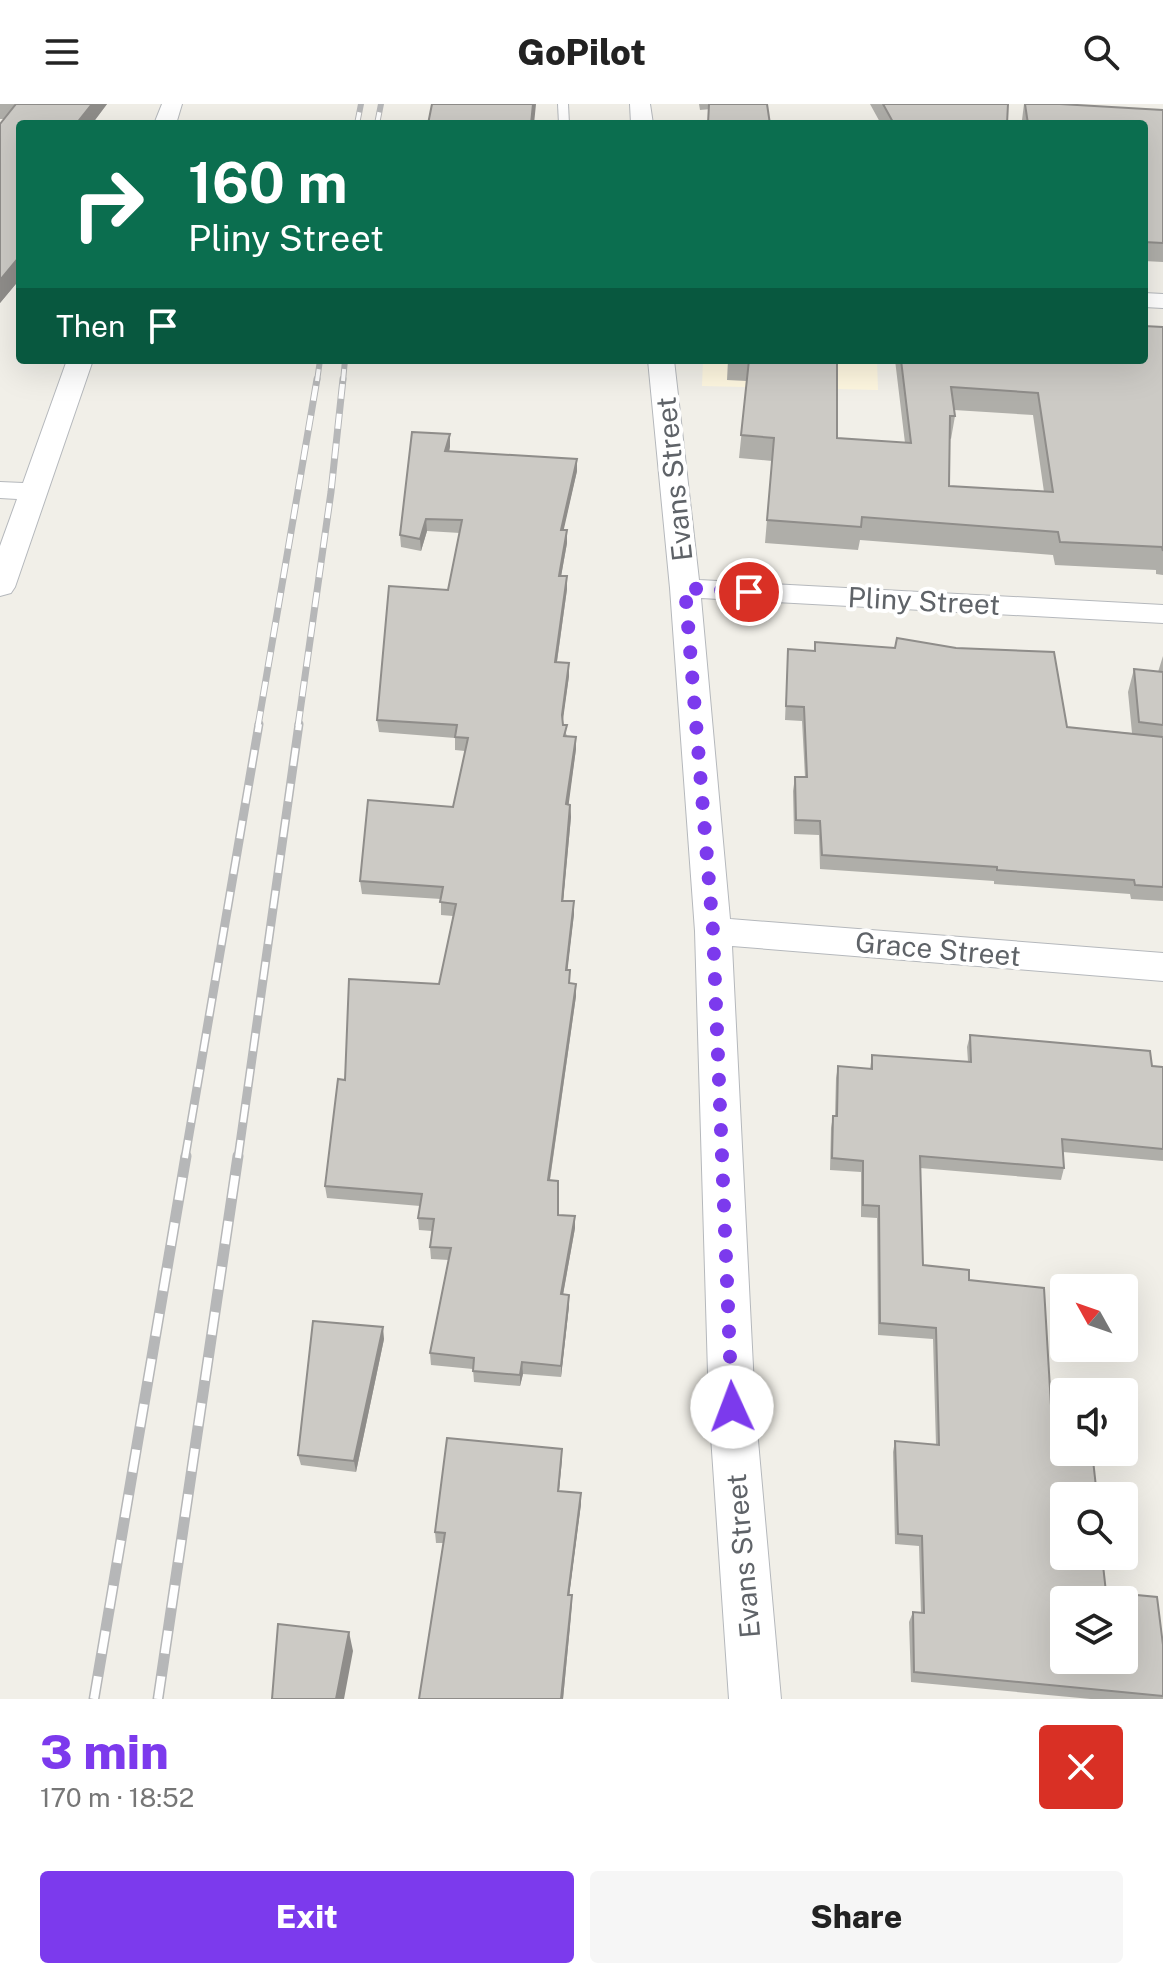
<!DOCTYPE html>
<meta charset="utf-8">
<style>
body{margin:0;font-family:"Public Sans",sans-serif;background:#f6f6f6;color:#222;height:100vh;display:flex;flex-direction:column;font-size:30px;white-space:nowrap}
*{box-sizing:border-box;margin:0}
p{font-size:26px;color:#767676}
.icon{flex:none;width:44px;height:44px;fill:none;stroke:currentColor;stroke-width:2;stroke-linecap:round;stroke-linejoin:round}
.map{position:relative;height:1595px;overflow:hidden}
.sheet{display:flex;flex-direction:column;background:#fff;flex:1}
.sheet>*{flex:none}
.banner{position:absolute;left:16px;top:16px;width:1132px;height:244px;border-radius:8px;box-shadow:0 8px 32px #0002;background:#0b6e4f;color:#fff;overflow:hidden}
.needle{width:52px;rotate:310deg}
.tools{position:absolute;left:1050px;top:1170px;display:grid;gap:16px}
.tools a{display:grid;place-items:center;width:88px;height:88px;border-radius:8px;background:#fff;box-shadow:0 8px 32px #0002;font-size:40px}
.pin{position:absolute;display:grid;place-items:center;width:68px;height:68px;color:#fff;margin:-34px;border:4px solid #fff;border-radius:50%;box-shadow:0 2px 8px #0007}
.me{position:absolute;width:88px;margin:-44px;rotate:358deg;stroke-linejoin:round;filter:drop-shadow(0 0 6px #0008)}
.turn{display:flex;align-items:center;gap:28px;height:168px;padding:0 40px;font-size:36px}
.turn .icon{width:104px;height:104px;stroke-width:2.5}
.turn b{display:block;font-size:56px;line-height:68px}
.then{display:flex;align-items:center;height:76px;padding:0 40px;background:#0003;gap:16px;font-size:30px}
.round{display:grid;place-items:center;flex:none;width:84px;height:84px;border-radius:8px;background:#f6f6f6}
.summary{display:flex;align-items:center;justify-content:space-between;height:136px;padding:0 40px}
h1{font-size:48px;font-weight:800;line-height:60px;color:#7c3aed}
.button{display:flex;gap:16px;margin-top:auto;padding:16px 40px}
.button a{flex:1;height:92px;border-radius:8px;background:#7c3aed;color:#fff;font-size:32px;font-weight:800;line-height:92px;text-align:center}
.button a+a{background:#f6f6f6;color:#222}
header{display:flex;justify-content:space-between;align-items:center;height:104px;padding:0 40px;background:#fff;font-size:36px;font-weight:800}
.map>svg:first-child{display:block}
.commercial{fill:#fef7e0}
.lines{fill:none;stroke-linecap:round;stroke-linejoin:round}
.lane-casing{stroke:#b5b8bc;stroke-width:2}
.street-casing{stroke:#b5b8bc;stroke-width:2}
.lane{fill:#fff;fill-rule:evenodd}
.street{fill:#fff;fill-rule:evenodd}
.rail-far3-casing{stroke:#b6b7b8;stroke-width:6}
.rail-far2-casing{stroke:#b6b7b8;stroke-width:7}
.rail-far1-casing{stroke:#b6b7b8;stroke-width:9}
.rail-casing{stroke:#b6b7b8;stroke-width:11}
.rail-far3{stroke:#fff;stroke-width:4;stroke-dasharray:12;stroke-linecap:butt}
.rail-far2{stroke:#fff;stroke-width:5;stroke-dasharray:15;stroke-linecap:butt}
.rail-far1{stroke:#fff;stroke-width:6;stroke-dasharray:18;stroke-linecap:butt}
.rail{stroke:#fff;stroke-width:8;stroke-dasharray:23;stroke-linecap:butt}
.wall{fill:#afaea9;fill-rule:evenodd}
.shaded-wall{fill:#8f8d8a}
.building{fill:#cccac5;stroke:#8f8d8a;stroke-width:2;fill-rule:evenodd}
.route{stroke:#7c3aed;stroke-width:14;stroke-dasharray:0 25.2}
.labels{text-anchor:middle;stroke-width:8;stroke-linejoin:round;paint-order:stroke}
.street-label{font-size:28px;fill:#5f6368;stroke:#fff}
</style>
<header><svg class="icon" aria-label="menu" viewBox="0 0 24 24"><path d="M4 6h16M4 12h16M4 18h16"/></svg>GoPilot<svg class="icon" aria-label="search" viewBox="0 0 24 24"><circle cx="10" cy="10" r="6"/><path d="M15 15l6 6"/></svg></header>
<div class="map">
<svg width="1163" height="1595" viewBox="0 0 1163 1595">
<rect width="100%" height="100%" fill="#f1efe8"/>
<!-- commercial -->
<path class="commercial" d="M 703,256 L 877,256 L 878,286 L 702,282 Z"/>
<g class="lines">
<!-- lane casing -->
<g class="lane-casing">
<path id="lane" d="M 558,0 L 568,0 L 569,20 L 559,20 Z"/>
</g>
<!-- street casing -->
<g class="street-casing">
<path id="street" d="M 162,0 L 182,0 L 176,20 L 154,20 Z
M 630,0 L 650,0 L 653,20 L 631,20 Z
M 1144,189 L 1163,190 L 1163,204 L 1144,203 Z
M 67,256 L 93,256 L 15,483 L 11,489 L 0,492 L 0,442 L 17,395 L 0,394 L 0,378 L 23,379 Z
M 648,256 L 674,256 L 699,476 L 1163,501 L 1163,519 L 701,494 L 730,815 L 1163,849 L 1163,877 L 732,842 L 755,1303 L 781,1595 L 729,1595 L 709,1303 L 695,827 L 670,484 Z"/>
</g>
<!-- lane -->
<use href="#lane" class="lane"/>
<!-- street -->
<use href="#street" class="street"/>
<!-- rail-far3 casing -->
<g class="rail-far3-casing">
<path id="rail-far3" d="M 357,20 L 361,0
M 377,20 L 381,0
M 317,277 L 320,256
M 343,277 L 345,256"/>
</g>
<!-- rail-far2 casing -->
<g class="rail-far2-casing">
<path id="rail-far2" d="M 258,622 L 317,275
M 298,622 L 331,388 L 343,275"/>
</g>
<!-- rail-far1 casing -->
<g class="rail-far1-casing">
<path id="rail-far1" d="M 185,1054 L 259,620
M 238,1054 L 299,620"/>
</g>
<!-- rail casing -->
<g class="rail-casing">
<path id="rail" d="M 94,1595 L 186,1052
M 158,1595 L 238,1052"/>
</g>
<!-- rail-far3 -->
<use href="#rail-far3" class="rail-far3"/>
<!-- rail-far2 -->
<use href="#rail-far2" class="rail-far2"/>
<!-- rail-far1 -->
<use href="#rail-far1" class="rail-far1"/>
<!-- rail -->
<use href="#rail" class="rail"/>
</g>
<!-- wall -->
<path class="wall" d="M 0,0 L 107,0 L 92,20 L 20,20 L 20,175 L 0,199 L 0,20 L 4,15 L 0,15 Z
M 699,0 L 767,0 L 700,6 Z
M 870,0 L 1008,0 L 1007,20 L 881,20 Z
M 1024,0 L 1060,0 L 1163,6 L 1163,158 L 1144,157 L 1144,20 L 1022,20 L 1022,16 Z
M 1163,223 L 1163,471 L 1156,470 L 1156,466 L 1055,461 L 1053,451 L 860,436 L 858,446 L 765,439 L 772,357 L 739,354 L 747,277 L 727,276 L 728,256 L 837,256 L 837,334 L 905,339 L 895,256 L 1144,256 ZM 954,306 L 1033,311 L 1044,388 L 949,382 L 949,334 L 951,335 L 955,312 Z
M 450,343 L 449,347 L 577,355 L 577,367 L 563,426 L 567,439 L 561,472 L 567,485 L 557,558 L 569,559 L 569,572 L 562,619 L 567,632 L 576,645 L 568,700 L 570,701 L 571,713 L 563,797 L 574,810 L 567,866 L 570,879 L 576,892 L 550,1076 L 558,1111 L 575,1124 L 563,1190 L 569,1191 L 569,1202 L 561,1273 L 523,1270 L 520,1282 L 474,1278 L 473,1265 L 431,1261 L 430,1249 L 449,1156 L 431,1155 L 430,1143 L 432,1127 L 419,1126 L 418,1114 L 420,1102 L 327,1094 L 325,1082 L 345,976 L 439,880 L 453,812 L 441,811 L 441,795 L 362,790 L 360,777 L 453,703 L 465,647 L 455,646 L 455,634 L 379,628 L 377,616 L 448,486 L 460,429 L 427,427 L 421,447 L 401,443 L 400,431 Z
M 788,545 L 1067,623 L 1132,629 L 1128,588 L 1134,565 L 1158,568 L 1163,552 L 1163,797 L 1131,795 L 1130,790 L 994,780 L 994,777 L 820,765 L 819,731 L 794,730 L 793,687 L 795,673 L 805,673 L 802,617 L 785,616 Z
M 970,931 L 1163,963 L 1163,1057 L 1063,1048 L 1064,1064 L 1061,1076 L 920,1064 L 923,1161 L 969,1176 L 1054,1352 L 1106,1488 L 1163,1541 L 1163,1595 L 1091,1595 L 911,1578 L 909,1518 L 913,1508 L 921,1509 L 919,1442 L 895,1440 L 893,1348 L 895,1337 L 936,1341 L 933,1235 L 878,1231 L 877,1114 L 861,1113 L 861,1068 L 830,1066 L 831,1024 L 833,1012 L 835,1012 L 836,974 L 838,962 L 870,965 L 872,951 L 968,958 L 967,943 Z
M 384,1235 L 356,1368 L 301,1361 L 298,1351 Z
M 562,1345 L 559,1387 L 581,1400 L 569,1491 L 572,1491 L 572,1502 L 563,1595 L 419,1595 L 443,1439 L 436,1439 L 435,1428 Z"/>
<!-- shaded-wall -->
<path class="shaded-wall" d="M 92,0 L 107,0 L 92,20 L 76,20 Z
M 533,0 L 536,0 L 534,20 L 531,20 Z
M 20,152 L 20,175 L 0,199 L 0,176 Z
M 450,330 L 450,343 L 446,359 L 445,347 Z
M 577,355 L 577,367 L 561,438 L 561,426 Z
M 426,415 L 427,427 L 421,447 L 420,435 Z
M 567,426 L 567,439 L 559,484 L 559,472 Z
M 567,472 L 567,485 L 555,571 L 555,558 Z
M 569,559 L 569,572 L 562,623 L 562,611 Z
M 576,633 L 576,645 L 567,713 L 566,700 Z
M 570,701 L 571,713 L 562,810 L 562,797 Z
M 574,797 L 574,810 L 566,879 L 566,866 Z
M 576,880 L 576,892 L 548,1088 L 548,1076 Z
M 575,1112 L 575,1124 L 561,1202 L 561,1190 Z
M 569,1191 L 569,1202 L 561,1273 L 561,1262 Z
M 383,1223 L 384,1235 L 356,1368 L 354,1357 Z
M 522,1258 L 523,1270 L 520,1282 L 520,1271 Z
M 562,1345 L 562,1356 L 558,1397 L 558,1387 Z
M 581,1389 L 581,1400 L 568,1501 L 568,1491 Z
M 572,1491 L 570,1522 L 563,1595 L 561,1595 Z
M 349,1528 L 353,1547 L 344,1595 L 336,1595 Z"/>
<!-- building -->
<path class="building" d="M 16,0 L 92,0 L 76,20 L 20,20 L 20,152 L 0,176 L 0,20 Z
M 432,0 L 533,0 L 531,20 L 428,20 Z
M 709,0 L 767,0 L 770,20 L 708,20 Z
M 883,0 L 1008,0 L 1007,20 L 894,20 Z
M 1025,0 L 1060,0 L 1163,6 L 1163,139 L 1144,138 L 1144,20 L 1028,20 Z
M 1144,222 L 1163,223 L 1163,447 L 1162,443 L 1060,438 L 1058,428 L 862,413 L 861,423 L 767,416 L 774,334 L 741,331 L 749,256 L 837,256 L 837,334 L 911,339 L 901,256 L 1144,256 ZM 951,283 L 1038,289 L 1053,388 L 949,382 L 950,312 L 955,312 Z
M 412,328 L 450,330 L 445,347 L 577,355 L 561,426 L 567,426 L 559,472 L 567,472 L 555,558 L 569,559 L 562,611 L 563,621 L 567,621 L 564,632 L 576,633 L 566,700 L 570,701 L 562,797 L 574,797 L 566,866 L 570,866 L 569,879 L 576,880 L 548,1076 L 558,1077 L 558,1111 L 575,1112 L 561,1190 L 569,1191 L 561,1262 L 522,1258 L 520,1271 L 473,1267 L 474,1254 L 430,1249 L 451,1144 L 430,1143 L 434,1115 L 418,1114 L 422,1090 L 325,1082 L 338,975 L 345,976 L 349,875 L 439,880 L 456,800 L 440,798 L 443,783 L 360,777 L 368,696 L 453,703 L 468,634 L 455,633 L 457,621 L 377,616 L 389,482 L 448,486 L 462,416 L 426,415 L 420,435 L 400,431 Z
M 897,534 L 956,544 L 1054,548 L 1067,623 L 1163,633 L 1163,783 L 1135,781 L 1134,776 L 997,766 L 997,763 L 822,751 L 820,717 L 796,716 L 795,673 L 807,673 L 804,603 L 786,602 L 788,545 L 815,547 L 815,538 L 895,544 Z
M 1134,565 L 1163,568 L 1163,621 L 1139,618 Z
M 970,931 L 1150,947 L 1152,962 L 1163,963 L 1163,1045 L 1062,1035 L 1064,1064 L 920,1052 L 923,1161 L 969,1166 L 969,1176 L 1044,1184 L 1054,1352 L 1093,1356 L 1097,1392 L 1064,1392 L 1064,1452 L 1102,1452 L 1106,1488 L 1157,1493 L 1163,1541 L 1163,1592 L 914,1568 L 913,1508 L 924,1509 L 922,1432 L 898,1430 L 895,1337 L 939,1341 L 936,1224 L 880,1219 L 879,1102 L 863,1101 L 863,1057 L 832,1054 L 833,1012 L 837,1012 L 838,962 L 872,965 L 872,951 L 971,958 ZM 1064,1496 L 1124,1496 L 1124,1556 L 1064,1556 Z
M 313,1217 L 383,1223 L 354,1357 L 298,1351 Z
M 447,1334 L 562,1345 L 558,1387 L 581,1389 L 568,1491 L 572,1491 L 561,1595 L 419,1595 L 445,1429 L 435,1428 Z
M 278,1520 L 349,1528 L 336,1595 L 272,1595 Z"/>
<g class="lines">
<!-- route -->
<path class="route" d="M 732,1303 L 713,827 L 685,484 L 749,488"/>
</g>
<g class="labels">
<!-- street labels -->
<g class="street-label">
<text transform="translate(674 375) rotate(-96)" y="10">Evans Street</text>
<text transform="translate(924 497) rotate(3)" y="10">Pliny Street</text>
<text transform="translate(938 845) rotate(5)" y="10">Grace Street</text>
<text transform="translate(743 1452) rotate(-95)" y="10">Evans Street</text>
</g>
</g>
</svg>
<div class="tools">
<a><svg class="needle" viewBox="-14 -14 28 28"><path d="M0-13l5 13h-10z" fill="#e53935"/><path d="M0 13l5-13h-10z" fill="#767676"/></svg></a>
<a><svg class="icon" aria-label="sound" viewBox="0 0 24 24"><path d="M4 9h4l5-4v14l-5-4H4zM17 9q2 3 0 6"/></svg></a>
<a><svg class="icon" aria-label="search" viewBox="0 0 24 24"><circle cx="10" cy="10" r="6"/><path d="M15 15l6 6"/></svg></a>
<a><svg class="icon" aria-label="layers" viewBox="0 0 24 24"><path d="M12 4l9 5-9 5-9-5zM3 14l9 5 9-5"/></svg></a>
</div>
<div class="pin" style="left:749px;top:488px;background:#d93025"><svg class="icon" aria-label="arrive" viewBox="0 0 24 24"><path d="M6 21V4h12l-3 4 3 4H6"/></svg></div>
<svg class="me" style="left:732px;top:1303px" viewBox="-20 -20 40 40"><circle r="19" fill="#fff"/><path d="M0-13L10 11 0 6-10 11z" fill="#7c3aed"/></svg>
<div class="banner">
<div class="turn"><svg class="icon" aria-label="right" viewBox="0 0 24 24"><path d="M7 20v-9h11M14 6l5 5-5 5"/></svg><div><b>160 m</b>Pliny Street</div></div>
<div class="then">Then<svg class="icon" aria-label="arrive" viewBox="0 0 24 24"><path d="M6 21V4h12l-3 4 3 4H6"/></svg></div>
</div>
</div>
<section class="sheet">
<div class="summary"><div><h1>3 min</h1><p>170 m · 18:52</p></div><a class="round" style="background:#d93025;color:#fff"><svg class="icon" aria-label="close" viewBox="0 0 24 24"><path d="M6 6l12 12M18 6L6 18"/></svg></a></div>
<div class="button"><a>Exit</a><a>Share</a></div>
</section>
